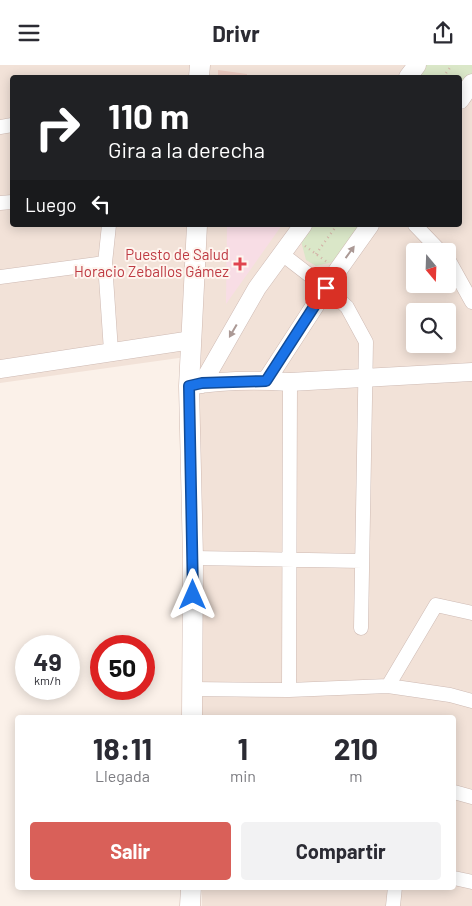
<!DOCTYPE html>
<html lang="es">
<meta charset="utf-8">
<style>
body{margin:0;font-family:Barlow,sans-serif;background:#f2f2f3;color:#2b2b33;height:100vh;display:flex;flex-direction:column;font-size:19px;white-space:nowrap}
*{box-sizing:border-box;margin:0}
p{font-size:16px;color:#7c7c81}
.icon{flex:none;width:28px;height:28px;fill:none;stroke:currentColor;stroke-width:2;stroke-linecap:round;stroke-linejoin:round}
.map{position:relative;flex:1;overflow:hidden}
.sheet{position:absolute;left:15px;top:650px;width:441px;height:175px;display:flex;flex-direction:column;background:#fff;border-radius:5px;box-shadow:0 2px 12px #0003}
.sheet>*{flex:none}
.guide{position:absolute;left:10px;top:10px;width:452px;height:152px;border-radius:5px;box-shadow:0 2px 12px #0003;background:#202124;color:#fff;overflow:hidden}
.needle{width:32px;rotate:161deg}
.fabs{position:absolute;left:406px;top:178px;display:grid;gap:10px}
.fabs a{display:grid;place-items:center;width:50px;height:50px;border-radius:5px;background:#fff;box-shadow:0 2px 12px #0003;font-size:25px}
.speed{position:absolute;left:15px;top:570px;display:flex;gap:10px;font-size:25px;font-weight:700;text-align:center}
.speed>*{display:grid;place-content:center;width:65px;height:65px;border-radius:50%;background:#fff;box-shadow:0 2px 12px #0003;line-height:1}
.speed small{font-size:12px;font-weight:400}
.speed .limit{border:8px solid #d22;background:#fff;color:#111}
.pin{position:absolute;display:grid;place-items:center;width:42px;height:42px;color:#fff;margin:-21px;border-radius:10px;box-shadow:0 2px 8px #0006}
.me{position:absolute;width:55px;margin:-28px;rotate:0deg;stroke-linejoin:round;filter:drop-shadow(0 0 4px #0008)}
.turn{display:flex;align-items:center;gap:18px;height:105px;padding:0 15px;font-size:22px}
.turn .icon{width:65px;height:65px;stroke-width:2.5}
.turn b{display:block;font-size:35px;line-height:42px}
.then{display:flex;align-items:center;height:48px;padding:0 15px;background:#0003;gap:10px;font-size:19px}
.eta{display:flex;justify-content:space-evenly;align-items:center;height:85px;text-align:center}
.eta b{font-size:30px;font-weight:700;line-height:35px}
.action{display:flex;gap:10px;margin-top:auto;padding:10px 15px}
.action a{flex:1;height:58px;border-radius:5px;background:#d96059;color:#fff;font-size:20px;font-weight:700;line-height:58px;text-align:center}
.action a+a{background:#f2f2f3;color:#2b2b33}
header{display:flex;justify-content:space-between;align-items:center;height:65px;padding:0 15px;background:#fff;font-size:22px;font-weight:700}
.map>svg:first-child{display:block}
.residential{fill:#f2e2d8;fill-rule:evenodd}
.medical{fill:#f8dde5}
.green{fill:#dae7c8}
.building{fill:#eecdc3}
.lines{fill:none;stroke-linecap:round;stroke-linejoin:round}
.minor-casing{stroke:#cebab3;stroke-width:15}
.tertiary-casing{stroke:#cebab3;stroke-width:19}
.secondary-casing{stroke:#d0b9b0;stroke-width:21}
.path{stroke:#d3b0a6;stroke-width:2.5;stroke-dasharray:1 4;stroke-linecap:butt}
.minor{stroke:#fff;stroke-width:14}
.tertiary{stroke:#fff;stroke-width:18}
.secondary{stroke:#fff;stroke-width:20}
.oneway{fill:#ab9995}
.route-casing{stroke:#114b97;stroke-width:12}
.route{stroke:#1a73e8;stroke-width:9}
.health-dot{fill:#e0444e;stroke:#fef5ef;stroke-width:2}
.labels{text-anchor:middle;stroke-width:4;stroke-linejoin:round;paint-order:stroke}
.health-label{font-size:15px;fill:#be3a42;stroke:#fef5ef;text-anchor:end}
</style>
<header><svg class="icon" aria-label="menu" viewBox="0 0 24 24"><path d="M4 6h16M4 12h16M4 18h16"/></svg>Drivr<svg class="icon" aria-label="share" viewBox="0 0 24 24"><path d="M12 15V3M7 8l5-5 5 5M5 13v7h14v-7"/></svg></header>
<div class="map">
<svg width="472" height="841" viewBox="0 0 472 841">
<rect width="100%" height="100%" fill="#fbf1e9"/>
<!-- residential -->
<path class="residential" d="M 0,0 L 472,0 L 472,841 L 202,841 L 202,823 L 454,822 L 454,652 L 197,652 L 186,292 L 0,318 ZM 12,12 L 460,12 L 460,160 L 12,160 ZM 415,186 L 448,186 L 448,219 L 415,219 ZM 415,246 L 448,246 L 448,279 L 415,279 Z"/>
<!-- medical -->
<path class="medical" d="M 227,160 L 282,160 L 226,239 Z"/>
<!-- green -->
<path class="green" d="M 425,0 L 472,0 L 472,9 L 460,25 L 460,12 L 416,12 Z
M 312,160 L 360,160 L 333,197 L 316,201 L 306,195 L 301,176 Z"/>
<!-- building -->
<path class="building" d="M 218,5 L 247,9 L 247,12 L 218,12 Z"/>
<g class="lines">
<!-- minor casing -->
<g class="minor-casing">
<path id="minor" d="M 0,62 L 12,60
M 0,138 L 12,137
M 109,160 L 105,198 L 111,286
M 415,160 L 440,186
M 282,189 L 326,223 L 347,242 L 366,277 L 361,563
M 448,194 L 472,237
M 0,212 L 105,198
M 193,493 L 362,496
M 388,621 L 436,540 L 472,548
M 192,624 L 289,625 L 388,621 L 450,630 L 472,636
M 289,625 L 290,317
M 454,727 L 472,732
M 454,813 L 472,817
M 393,841 L 395,822"/>
</g>
<!-- tertiary casing -->
<g class="tertiary-casing">
<path id="tertiary" d="M 408,12 L 417,0
M 460,35 L 472,18
M 0,304 L 192,275
M 266,316 L 338,205 L 370,160
M 202,319 L 257,223 L 303,160
M 189,321 C 222,315 257,315 290,317 L 472,307"/>
</g>
<!-- secondary casing -->
<g class="secondary-casing">
<path id="secondary" d="M 199,12 L 200,0
M 192,652 L 193,493 L 189,321 L 197,160
M 190,841 L 191,822"/>
</g>
<!-- path -->
<path class="path" d="M 443,12 L 452,0
M 305,181 L 327,197
M 316,189 L 337,160"/>
<!-- minor -->
<use href="#minor" class="minor"/>
<!-- tertiary -->
<use href="#tertiary" class="tertiary"/>
<!-- secondary -->
<use href="#secondary" class="secondary"/>
</g>
<!-- one-way arrows -->
<defs><path id="oneway-solid" d="M-6-.8H1V-3.2L6.5 0L1 3.2V.8H-6Z" transform="scale(1.25)"/></defs>
<g class="oneway">
<use href="#oneway-solid" transform="translate(350 187) rotate(-54)"/>
<use href="#oneway-solid" transform="translate(233 266) rotate(120)"/>
</g>
<g class="lines">
<!-- route casing -->
<g class="route-casing">
<path id="route" d="M 193,530 L 189,321 L 202,318 L 266,316 L 326,223"/>
</g>
<!-- route -->
<use href="#route" class="route"/>
</g>
<!-- markers -->
<path class="health-dot" d="M237.5 191.5h5v5h5v5h-5v5h-5v-5h-5v-5h5z"/>
<g class="labels">
<!-- health labels -->
<g class="health-label">
<text x="229" y="195">Puesto de Salud<tspan x="229" dy="17">Horacio Zeballos Gámez</tspan></text>
</g>
</g>
</svg>
<div class="fabs">
<a><svg class="needle" viewBox="-14 -14 28 28"><path d="M0-13l5 13h-10z" fill="#e53935"/><path d="M0 13l5-13h-10z" fill="#7c7c81"/></svg></a>
<a><svg class="icon" aria-label="search" viewBox="0 0 24 24"><circle cx="10" cy="10" r="6"/><path d="M15 15l6 6"/></svg></a>
</div>
<div class="speed"><div>49<small>km/h</small></div><div class="limit">50</div></div>
<div class="pin" style="left:326px;top:223px;background:#d93025"><svg class="icon" aria-label="arrive" viewBox="0 0 24 24"><path d="M6 21V4h12l-3 4 3 4H6"/></svg></div>
<svg class="me" style="left:193px;top:530px" viewBox="-20 -20 40 40"><path d="M0-17L14 15 0 8-14 15z" fill="#1a73e8" stroke="#fff" stroke-width="4"/></svg>
<div class="guide">
<div class="turn"><svg class="icon" aria-label="right" viewBox="0 0 24 24"><path d="M7 20v-9h11M14 6l5 5-5 5"/></svg><div><b>110 m</b>Gira a la derecha</div></div>
<div class="then">Luego<svg class="icon" aria-label="left" viewBox="0 0 24 24"><path d="M17 20v-9H6M10 6l-5 5 5 5"/></svg></div>
</div>
<section class="sheet">
<div class="eta">
<div><b>18:11</b><p>Llegada</p></div>
<div><b>1</b><p>min</p></div>
<div><b>210</b><p>m</p></div>
</div>
<div class="action"><a>Salir</a><a>Compartir</a></div>
</section>
</div>
